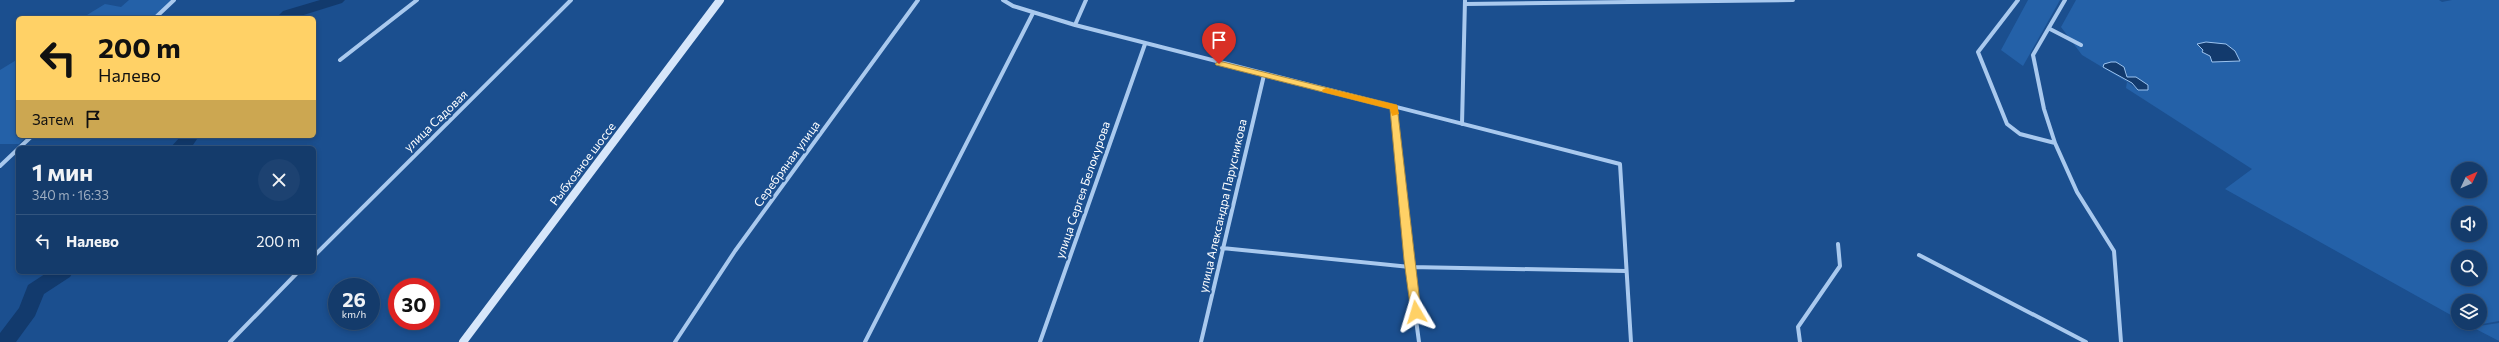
<!DOCTYPE html>
<html lang="ru">
<meta charset="utf-8">
<style>
body{margin:0;font-family:Commissioner,sans-serif;background:#1d4271;color:#f1f3f6;height:100vh;display:flex;flex-direction:column;font-size:15px;white-space:nowrap}
*{box-sizing:border-box;margin:0}
p{font-size:13px;color:#9dadc1}
.icon{flex:none;width:22px;height:22px;fill:none;stroke:currentColor;stroke-width:2;stroke-linecap:round;stroke-linejoin:round}
.map{position:relative;flex:1;overflow:hidden}
.details{position:absolute;left:16px;top:146px;width:300px;height:128px;display:flex;flex-direction:column;background:#143b6b;border-radius:6px;box-shadow:0 2px 6px #0003,0 0 0 1px #33557e}
.details>*{flex:none}
.top-card{position:absolute;left:16px;top:16px;width:300px;height:122px;border-radius:6px;box-shadow:0 2px 6px #0003,0 0 0 1px #33557e;background:#ffd166;color:#111;overflow:hidden}
.needle{width:26px;rotate:46deg}
.controls{position:absolute;left:2451px;top:162px;display:grid;gap:8px}
.controls a{display:grid;place-items:center;width:36px;height:36px;border-radius:50%;background:#143b6b;box-shadow:0 2px 6px #0003,0 0 0 1px #33557e;font-size:20px}
.speed{position:absolute;left:328px;top:278px;display:flex;gap:8px;font-size:20px;font-weight:700;text-align:center}
.speed>*{display:grid;place-content:center;width:52px;height:52px;border-radius:50%;background:#143b6b;box-shadow:0 2px 6px #0003,0 0 0 1px #33557e;line-height:1}
.speed small{font-size:10px;font-weight:400}
.speed .limit{border:6px solid #d22;background:#fff;color:#111}
.pin{position:absolute;display:grid;place-items:center;width:34px;height:34px;color:#fff;margin:-41px -17px;border-radius:50% 50% 50% 0;rotate:-45deg;box-shadow:0 0 4px #0007}
.pin .icon{rotate:45deg}
.me{position:absolute;width:44px;margin:-22px;rotate:353deg;stroke-linejoin:round;filter:drop-shadow(0 0 3px #0008)}
.turn{display:flex;align-items:center;gap:14px;height:84px;padding:0 16px;font-size:18px}
.turn .icon{width:52px;height:52px;stroke-width:2.5}
.turn b{display:block;font-size:28px;line-height:34px}
.then{display:flex;align-items:center;height:38px;padding:0 16px;background:#0003;gap:8px;font-size:15px}
.round{display:grid;place-items:center;flex:none;width:42px;height:42px;border-radius:21px;background:#1d4271}
.head{display:flex;align-items:center;justify-content:space-between;height:68px;padding:0 16px}
h1{font-size:24px;font-weight:700;line-height:30px}
ul{padding:0;list-style:none}
li{display:flex;align-items:center;gap:12px;height:52px;padding:0 16px;border-top:1px solid #33557e}
li div{flex:1}
li b{display:block;font-size:15px}
li em{font-style:normal}
.map>svg:first-child{display:block}
.green{fill:#2461a8;fill-rule:evenodd}
.water{fill:#123a6d;stroke:#9cc4f0}
.lines{fill:none;stroke-linecap:round;stroke-linejoin:round}
.river{fill:#123a6d;fill-rule:evenodd}
.street{stroke:#a9c9ee;stroke-width:4}
.secondary{stroke:#d6e6fa;stroke-width:8}
.route{fill:#ffd166;stroke:#a68842}
.slow{fill:#f59e0b}
.labels{text-anchor:middle;stroke-width:4;stroke-linejoin:round;paint-order:stroke}
.street-label{font-size:12px;fill:#fff;stroke:#1b4f8f}
</style>
<div class="map">
<svg width="2499" height="342" viewBox="0 0 2499 342">
<rect width="100%" height="100%" fill="#1b4f8f"/>
<!-- green -->
<path class="green" d="M 129,0 L 172,0 L 153,18 L 82,18 L 105,4 L 121,7 Z
M 2028,0 L 2060,0 L 2023,66 L 2001,50 Z
M 2076,0 L 2439,0 L 2442,2 L 2452,0 L 2499,0 L 2499,321 L 2471,326 L 2465,323 L 2480,323 L 2480,301 L 2458,301 L 2458,319 L 2225,189 L 2252,169 L 2126,88 L 2127,82 L 2082,55 L 2061,27 ZM 2116,62 L 2127,72 L 2126,77 L 2136,77 L 2138,90 L 2104,64 ZM 2458,169 L 2480,169 L 2480,191 L 2458,191 ZM 2458,213 L 2480,213 L 2480,235 L 2458,235 ZM 2458,257 L 2480,257 L 2480,279 L 2458,279 Z
M 18,59 L 18,136 L 27,136 L 19,144 L 0,144 L 0,70 Z
M 2499,323 L 2499,341 L 2472,327 Z"/>
<!-- water -->
<path class="water" d="M 2206,42 L 2226,44 L 2235,51 L 2240,61 L 2212,62 L 2210,56 L 2202,52 L 2203,50 L 2197,44 Z
M 2111,62 L 2116,62 L 2124,67 L 2127,77 L 2136,77 L 2148,85 L 2148,90 L 2138,90 L 2132,83 L 2103,67 L 2104,64 Z"/>
<g class="lines">
<!-- river -->
<path class="river" d="M 320,0 L 345,0 L 342,3 L 294,18 L 276,18 L 283,11 Z
M 181,136 L 199,136 L 191,148 L 170,148 Z
M 48,272 L 73,272 L 70,277 L 44,294 L 35,316 L 16,342 L 0,342 L 0,333 L 19,308 L 28,285 Z"/>
<!-- street -->
<path class="street" d="M 1003,0 L 1013,6 L 1075,25 L 1620,164 L 1631,342
M 2018,0 L 1978,52 L 2007,124 L 2020,134 L 2055,143 L 2077,192 L 2114,251 L 2121,342
M 1465,4 L 1793,0
M 155,18 L 174,0
M 1075,25 L 1086,0
M 2050,29 L 2081,45
M 340,60 L 417,0
M 1394,107 L 1408,260 L 1419,342
M 1462,124 L 1465,0
M 2055,143 L 2044,109 L 2033,55 L 2065,0
M 19,148 L 32,136
M 0,166 L 18,149
M 1222,248 L 1410,267 L 1626,271
M 1919,255 L 2086,342
M 314,256 L 571,0
M 230,342 L 298,272
M 675,342 L 735,251 L 918,0
M 865,342 L 1033,13
M 1040,342 L 1145,44
M 1201,342 L 1264,75
M 1800,342 L 1798,327 L 1840,266 L 1838,244"/>
<!-- secondary -->
<path class="secondary" d="M 463,342 L 720,0"/>
</g>
<!-- route -->
<path class="route" d="M 1219,61 L 1397,105 L 1421,312 L 1419,315 L 1416,316 L 1411,312 L 1404,260 L 1390,109 L 1216,65 L 1215,64 Z"/>
<!-- slow -->
<path class="slow" d="M 1326,88 L 1397,105 L 1399,114 L 1392,116 L 1390,109 L 1323,92 L 1322,90 Z"/>
<g class="labels">
<!-- street labels -->
<g class="street-label">
<text transform="translate(436 121) rotate(-44)" y="4">улица Садовая</text>
<text transform="translate(583 164) rotate(-53)" y="4">Рыбхозное шоссе</text>
<text transform="translate(787 164) rotate(-54)" y="4">Серебряная улица</text>
<text transform="translate(1083 190) rotate(-71)" y="4">улица Сергея Белокурова</text>
<text transform="translate(1223 206) rotate(-77)" y="4">улица Александра Парусникова</text>
</g>
</g>
</svg>
<div class="controls">
<a><svg class="needle" viewBox="-14 -14 28 28"><path d="M0-13l5 13h-10z" fill="#e53935"/><path d="M0 13l5-13h-10z" fill="#9dadc1"/></svg></a>
<a><svg class="icon" aria-label="sound" viewBox="0 0 24 24"><path d="M4 9h4l5-4v14l-5-4H4zM17 9q2 3 0 6"/></svg></a>
<a><svg class="icon" aria-label="search" viewBox="0 0 24 24"><circle cx="10" cy="10" r="6"/><path d="M15 15l6 6"/></svg></a>
<a><svg class="icon" aria-label="layers" viewBox="0 0 24 24"><path d="M12 4l9 5-9 5-9-5zM3 14l9 5 9-5"/></svg></a>
</div>
<div class="speed"><div>26<small>km/h</small></div><div class="limit">30</div></div>
<div class="pin" style="left:1219px;top:64px;background:#d93025"><svg class="icon" aria-label="arrive" viewBox="0 0 24 24"><path d="M6 21V4h12l-3 4 3 4H6"/></svg></div>
<svg class="me" style="left:1416px;top:312px" viewBox="-20 -20 40 40"><path d="M0-17L14 15 0 8-14 15z" fill="#ffd166" stroke="#fff" stroke-width="4"/></svg>
<div class="top-card">
<div class="turn"><svg class="icon" aria-label="left" viewBox="0 0 24 24"><path d="M17 20v-9H6M10 6l-5 5 5 5"/></svg><div><b>200 m</b>Налево</div></div>
<div class="then">Затем<svg class="icon" aria-label="arrive" viewBox="0 0 24 24"><path d="M6 21V4h12l-3 4 3 4H6"/></svg></div>
</div>
<section class="details">
<div class="head"><div><h1>1 мин</h1><p>340 m · 16:33</p></div><a class="round"><svg class="icon" aria-label="close" viewBox="0 0 24 24"><path d="M6 6l12 12M18 6L6 18"/></svg></a></div>
<ul>
<li><svg class="icon" aria-label="left" viewBox="0 0 24 24"><path d="M17 20v-9H6M10 6l-5 5 5 5"/></svg><div><b>Налево</b></div><em>200 m</em></li>
</ul>
</section>
</div>
